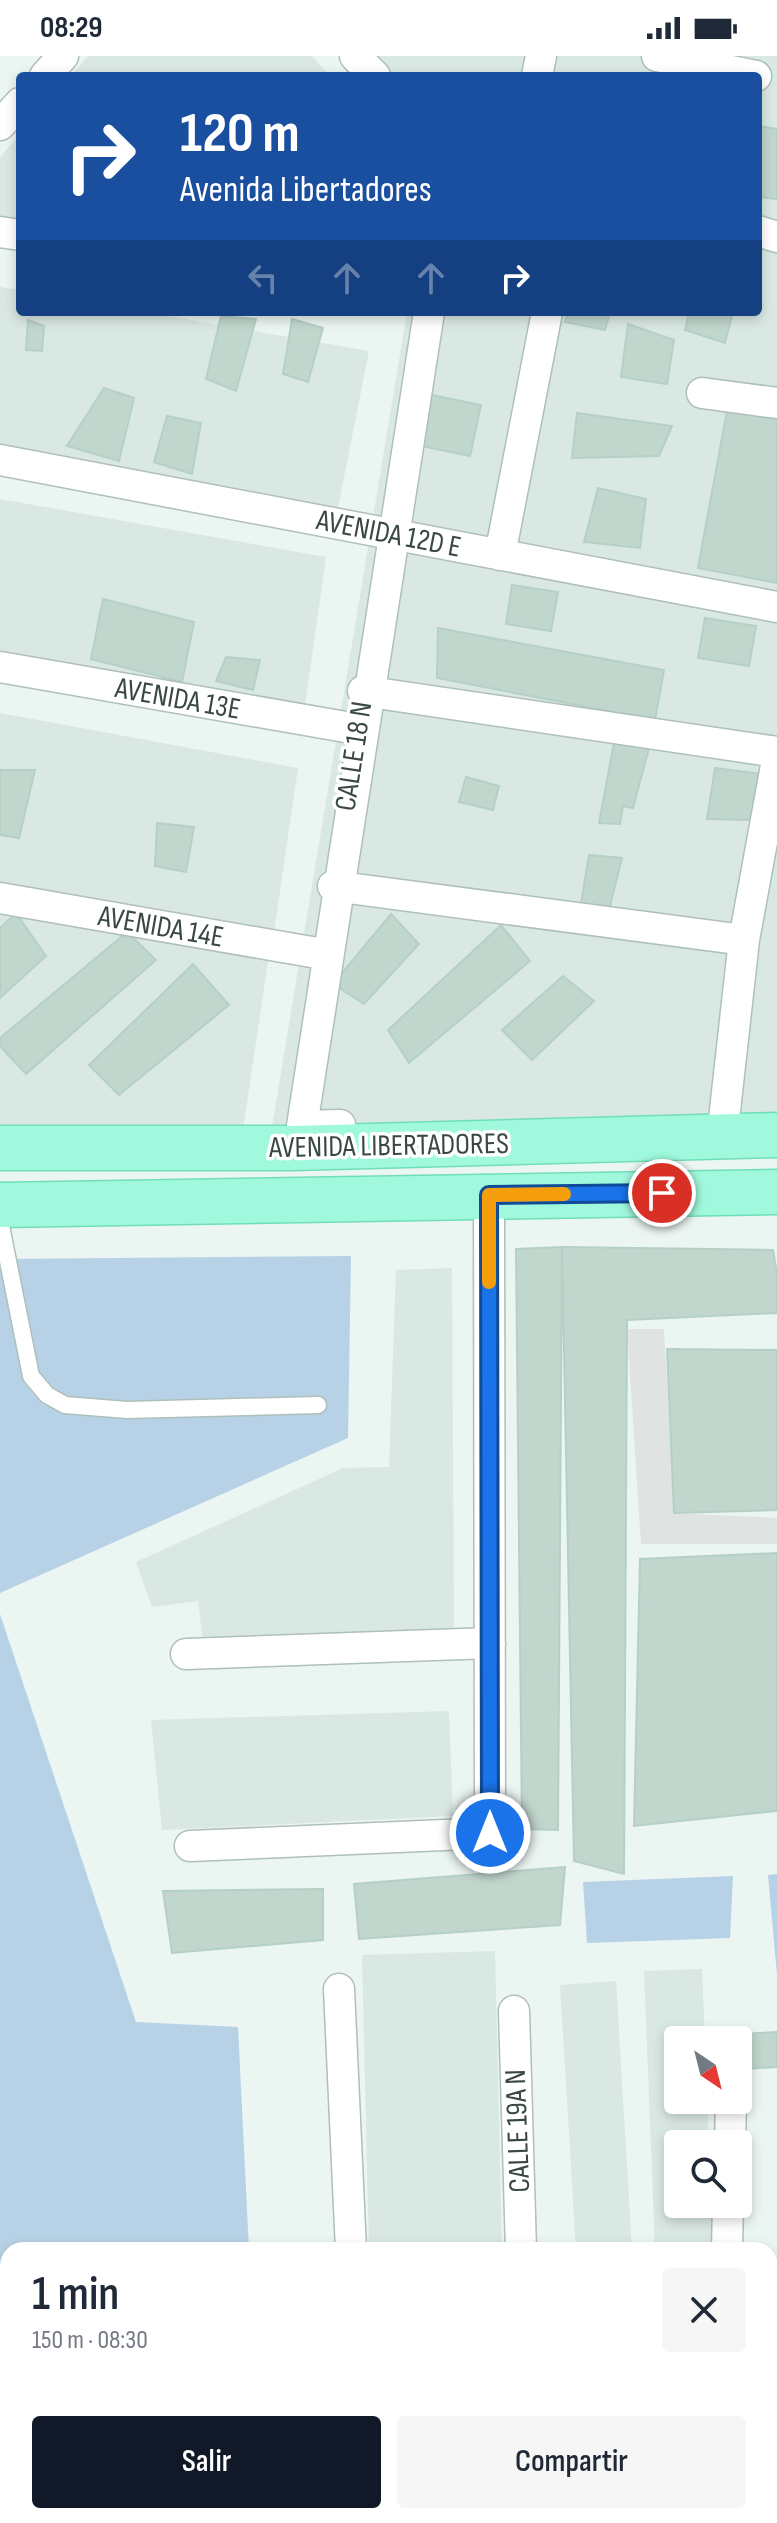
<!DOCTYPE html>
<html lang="es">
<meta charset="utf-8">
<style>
body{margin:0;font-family:"Sofia Sans Condensed",sans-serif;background:#f6f6f7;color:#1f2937;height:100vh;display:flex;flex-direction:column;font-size:30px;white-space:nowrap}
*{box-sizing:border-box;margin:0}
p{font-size:26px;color:#747a83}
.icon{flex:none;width:44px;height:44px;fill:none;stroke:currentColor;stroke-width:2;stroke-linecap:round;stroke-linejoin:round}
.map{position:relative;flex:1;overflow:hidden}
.details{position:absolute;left:0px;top:2186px;width:778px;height:282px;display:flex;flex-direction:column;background:#fff;border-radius:24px 24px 0 0;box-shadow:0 4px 12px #0003}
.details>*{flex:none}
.banner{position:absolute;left:16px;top:16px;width:746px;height:244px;border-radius:8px;box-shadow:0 4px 12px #0003;background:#1a4fa0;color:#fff;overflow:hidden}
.needle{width:52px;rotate:145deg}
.controls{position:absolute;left:664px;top:1970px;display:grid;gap:16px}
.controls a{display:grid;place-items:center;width:88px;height:88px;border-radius:8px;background:#fff;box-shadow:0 4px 12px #0003;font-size:40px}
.pin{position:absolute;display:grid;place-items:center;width:68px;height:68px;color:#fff;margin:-34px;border:4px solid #fff;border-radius:50%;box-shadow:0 2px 8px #0007}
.me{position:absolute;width:88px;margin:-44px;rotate:0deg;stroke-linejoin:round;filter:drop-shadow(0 0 6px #0008)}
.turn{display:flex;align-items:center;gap:28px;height:168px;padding:0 32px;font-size:36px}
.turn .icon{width:104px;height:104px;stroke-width:2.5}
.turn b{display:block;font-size:56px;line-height:68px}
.lanes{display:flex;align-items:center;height:76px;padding:0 32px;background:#0003;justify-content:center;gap:40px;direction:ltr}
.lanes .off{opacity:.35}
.round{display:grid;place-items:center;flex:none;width:84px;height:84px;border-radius:8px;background:#f6f6f7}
.summary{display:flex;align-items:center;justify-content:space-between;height:136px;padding:0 32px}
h1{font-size:48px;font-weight:600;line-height:60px}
.cta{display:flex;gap:16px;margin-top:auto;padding:16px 32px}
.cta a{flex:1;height:92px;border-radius:8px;background:#111827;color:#fff;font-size:32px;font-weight:600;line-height:92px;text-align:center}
.cta a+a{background:#f6f6f7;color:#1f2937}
.status{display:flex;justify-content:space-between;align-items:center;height:56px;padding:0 40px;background:#fff;direction:ltr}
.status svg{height:22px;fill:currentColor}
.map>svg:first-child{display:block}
.residential{fill:#dae8e3}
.green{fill:#b7d2e6}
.parking{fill:#dfe4e2}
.building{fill:#c1d6cd;stroke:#b5d0c5;stroke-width:2}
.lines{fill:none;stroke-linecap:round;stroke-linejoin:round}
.lane-casing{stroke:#aec0b9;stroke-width:19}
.street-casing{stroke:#aec0b9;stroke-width:33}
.primary-casing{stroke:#70deba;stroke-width:47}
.path{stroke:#a0c1b4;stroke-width:5;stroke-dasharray:4 4;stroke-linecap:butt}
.lane{stroke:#fff;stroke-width:16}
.street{stroke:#fff;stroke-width:30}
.primary{stroke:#a0f9dd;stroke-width:44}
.route-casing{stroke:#114b97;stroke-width:20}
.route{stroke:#1a73e8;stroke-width:14}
.slow{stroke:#f59e0b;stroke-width:14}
.labels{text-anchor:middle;stroke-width:7;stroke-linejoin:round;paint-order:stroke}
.street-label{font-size:30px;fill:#394942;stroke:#fff}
</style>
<div class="status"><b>08:29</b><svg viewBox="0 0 49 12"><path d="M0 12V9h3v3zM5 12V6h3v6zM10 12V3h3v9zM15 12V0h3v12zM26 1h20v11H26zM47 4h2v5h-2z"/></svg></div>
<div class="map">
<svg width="777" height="2467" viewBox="0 0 777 2467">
<rect width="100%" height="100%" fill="#ebf5f2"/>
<!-- residential -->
<path class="residential" d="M 88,0 L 312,0 L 330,20 L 71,20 Z
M 361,0 L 777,0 L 777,1061 L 272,1071 L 407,256 L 758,256 L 758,20 L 379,20 Z
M 20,78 L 20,164 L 0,162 L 0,101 Z
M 0,231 L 20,234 L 20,256 L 145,256 L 369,295 L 334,472 L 0,416 Z
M 0,443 L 326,501 L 303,664 L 0,599 Z
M 0,657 L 298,712 L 274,876 L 0,830 Z
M 0,855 L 269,899 L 243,1074 L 0,1074 Z
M 452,1212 L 454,1579 L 203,1586 L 198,1545 L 152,1551 L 136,1506 L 343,1412 L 389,1411 L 396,1214 Z
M 449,1655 L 453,1760 L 162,1774 L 151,1664 Z
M 495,1895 L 502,2194 L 369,2194 L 362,1899 Z
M 702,1913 L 705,1984 L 678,1984 L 678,2044 L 707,2044 L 709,2088 L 678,2088 L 678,2148 L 711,2148 L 713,2194 L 655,2194 L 644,1915 Z
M 616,1925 L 632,2194 L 576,2194 L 560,1929 Z
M 8,2348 L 8,2425 L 0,2425 L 0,2349 Z
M 667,2461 L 668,2467 L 373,2467 L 373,2465 Z"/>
<!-- green -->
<path class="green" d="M 351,1200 L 348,1382 L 0,1537 L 0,1203 Z
M 0,1558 L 136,1966 L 238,1971 L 249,2194 L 8,2194 L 8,2317 L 0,2318 Z
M 777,1818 L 777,1919 L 768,1819 Z
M 733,1820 L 730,1882 L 587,1887 L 583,1826 Z"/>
<!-- parking -->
<path class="parking" d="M 627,1273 L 664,1273 L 674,1457 L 777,1462 L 777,1488 L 641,1488 Z"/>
<!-- building -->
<path class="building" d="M 758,70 L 777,73 L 777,143 L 758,141 Z
M 568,256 L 610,256 L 605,274 L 565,266 Z
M 689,256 L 733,256 L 725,287 L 685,274 Z
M 221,260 L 256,263 L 236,335 L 206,323 Z
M 292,263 L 323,272 L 308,326 L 283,318 Z
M 28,264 L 44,270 L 42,295 L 26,294 Z
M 628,268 L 674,284 L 667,328 L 621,321 Z
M 104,332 L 134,342 L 119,405 L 67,390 Z
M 422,337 L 481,349 L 470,400 L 412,388 Z
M 729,344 L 777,352 L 777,527 L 698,512 Z
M 577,357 L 672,370 L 659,400 L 572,402 Z
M 167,360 L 201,367 L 192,418 L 154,406 Z
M 598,432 L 646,443 L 640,492 L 584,486 Z
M 512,529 L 558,536 L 551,575 L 506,568 Z
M 103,543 L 194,566 L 182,626 L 91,603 Z
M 705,562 L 756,570 L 749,610 L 698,602 Z
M 438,572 L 664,614 L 655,664 L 437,622 Z
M 226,601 L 260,604 L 253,634 L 216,625 Z
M 614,687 L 649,692 L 633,752 L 623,750 L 620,768 L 599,767 Z
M 715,712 L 762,718 L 752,764 L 707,763 Z
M 0,714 L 35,714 L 19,782 L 0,779 Z
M 466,721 L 499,730 L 493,754 L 459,746 Z
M 157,767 L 194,771 L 186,816 L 155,810 Z
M 589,799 L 622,802 L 609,854 L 581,847 Z
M 16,857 L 46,900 L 0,942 L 0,872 Z
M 391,858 L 419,888 L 364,948 L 333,928 Z
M 501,869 L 530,905 L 409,1007 L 388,974 Z
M 127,876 L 156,904 L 26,1018 L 0,990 L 0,982 Z
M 193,908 L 229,949 L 119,1039 L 89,1009 Z
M 563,920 L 594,945 L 532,1004 L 502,974 Z
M 562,1191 L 558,1774 L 522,1773 L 516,1193 Z
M 562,1191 L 773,1194 L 777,1217 L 777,1257 L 627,1264 L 624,1818 L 574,1805 Z
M 667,1293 L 777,1294 L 777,1454 L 674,1457 Z
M 777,1497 L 777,1755 L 634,1770 L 640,1503 Z
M 565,1811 L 560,1869 L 359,1883 L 354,1828 Z
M 323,1833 L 323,1884 L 172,1897 L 163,1835 Z
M 777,1976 L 777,2011 L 743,2013 L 741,1978 Z"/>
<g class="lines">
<!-- lane casing -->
<g class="lane-casing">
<path id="lane" d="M 0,1165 L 31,1320 L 47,1339 L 65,1349 L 127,1354 L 318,1349"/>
</g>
<!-- street casing -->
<g class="street-casing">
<path id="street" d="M 355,0 L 375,20
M 657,0 L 756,20
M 45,20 L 63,0
M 537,20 L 541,0
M 0,69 L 20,47
M 758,175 L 777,181
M 0,176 L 20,179
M 702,337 L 777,347
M 0,404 L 777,551
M 500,499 L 547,256
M 0,611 L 357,673
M 363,635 L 777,696
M 333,830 L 744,884
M 0,842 L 323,898
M 340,1069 L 302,1070 L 429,256
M 722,1081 L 744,884 L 777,704
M 186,1598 L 490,1587
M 190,1790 L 490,1777 L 489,1139
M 339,1933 L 351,2194
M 514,1955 L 521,2194
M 730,2088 L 731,2044
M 727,2194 L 728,2148
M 770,2227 L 777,2227
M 0,2463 L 74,2460
M 769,2467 L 777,2441"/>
</g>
<!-- primary casing -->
<g class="primary-casing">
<path id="primary" d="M 0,1092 L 293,1092 L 777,1079
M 0,1149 L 777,1136"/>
</g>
<!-- path -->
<path class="path" d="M 358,2460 L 358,2467"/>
<!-- lane -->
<use href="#lane" class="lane"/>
<!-- street -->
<use href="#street" class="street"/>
<!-- primary -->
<use href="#primary" class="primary"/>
</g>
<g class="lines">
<!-- route casing -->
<g class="route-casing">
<path id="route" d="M 490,1777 L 489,1139 L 662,1137"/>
</g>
<!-- route -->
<use href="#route" class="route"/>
<!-- slow -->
<path class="slow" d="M 489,1226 L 489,1139 L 564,1138"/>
</g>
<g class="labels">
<!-- street labels -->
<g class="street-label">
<text transform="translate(389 477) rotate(11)" y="10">AVENIDA 12D E</text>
<text transform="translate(178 642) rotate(10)" y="10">AVENIDA 13E</text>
<text transform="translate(353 700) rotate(-81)" y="10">CALLE 18 N</text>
<text transform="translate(161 870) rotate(10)" y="10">AVENIDA 14E</text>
<text transform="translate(389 1089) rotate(-1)" y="10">AVENIDA LIBERTADORES</text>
<text transform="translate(517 2075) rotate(-92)" y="10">CALLE 19A N</text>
</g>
</g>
</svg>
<div class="controls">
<a><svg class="needle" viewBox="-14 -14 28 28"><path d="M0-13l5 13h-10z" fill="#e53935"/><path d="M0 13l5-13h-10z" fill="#747a83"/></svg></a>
<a><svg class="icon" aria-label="search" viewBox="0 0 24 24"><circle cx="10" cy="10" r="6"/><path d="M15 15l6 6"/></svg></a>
</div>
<div class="pin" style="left:662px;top:1137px;background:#d93025"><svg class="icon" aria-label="arrive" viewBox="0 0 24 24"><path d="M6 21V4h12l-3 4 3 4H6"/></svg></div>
<svg class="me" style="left:490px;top:1777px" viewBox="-20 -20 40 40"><circle r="17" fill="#1a73e8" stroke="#fff" stroke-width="3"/><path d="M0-11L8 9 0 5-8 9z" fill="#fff"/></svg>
<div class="banner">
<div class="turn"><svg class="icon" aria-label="right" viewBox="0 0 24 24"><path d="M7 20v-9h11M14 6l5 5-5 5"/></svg><div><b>120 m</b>Avenida Libertadores</div></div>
<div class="lanes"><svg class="icon off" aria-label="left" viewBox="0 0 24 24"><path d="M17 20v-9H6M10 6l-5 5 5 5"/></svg><svg class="icon off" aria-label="ahead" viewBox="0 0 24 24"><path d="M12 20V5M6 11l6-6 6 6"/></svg><svg class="icon off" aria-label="ahead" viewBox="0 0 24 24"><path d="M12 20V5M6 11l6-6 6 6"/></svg><svg class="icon" aria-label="right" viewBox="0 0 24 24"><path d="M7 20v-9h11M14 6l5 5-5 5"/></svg></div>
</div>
<section class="details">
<div class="summary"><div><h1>1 min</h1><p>150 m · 08:30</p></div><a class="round"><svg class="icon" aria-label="close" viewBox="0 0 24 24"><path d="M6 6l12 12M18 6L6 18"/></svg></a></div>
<div class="cta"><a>Salir</a><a>Compartir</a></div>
</section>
</div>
